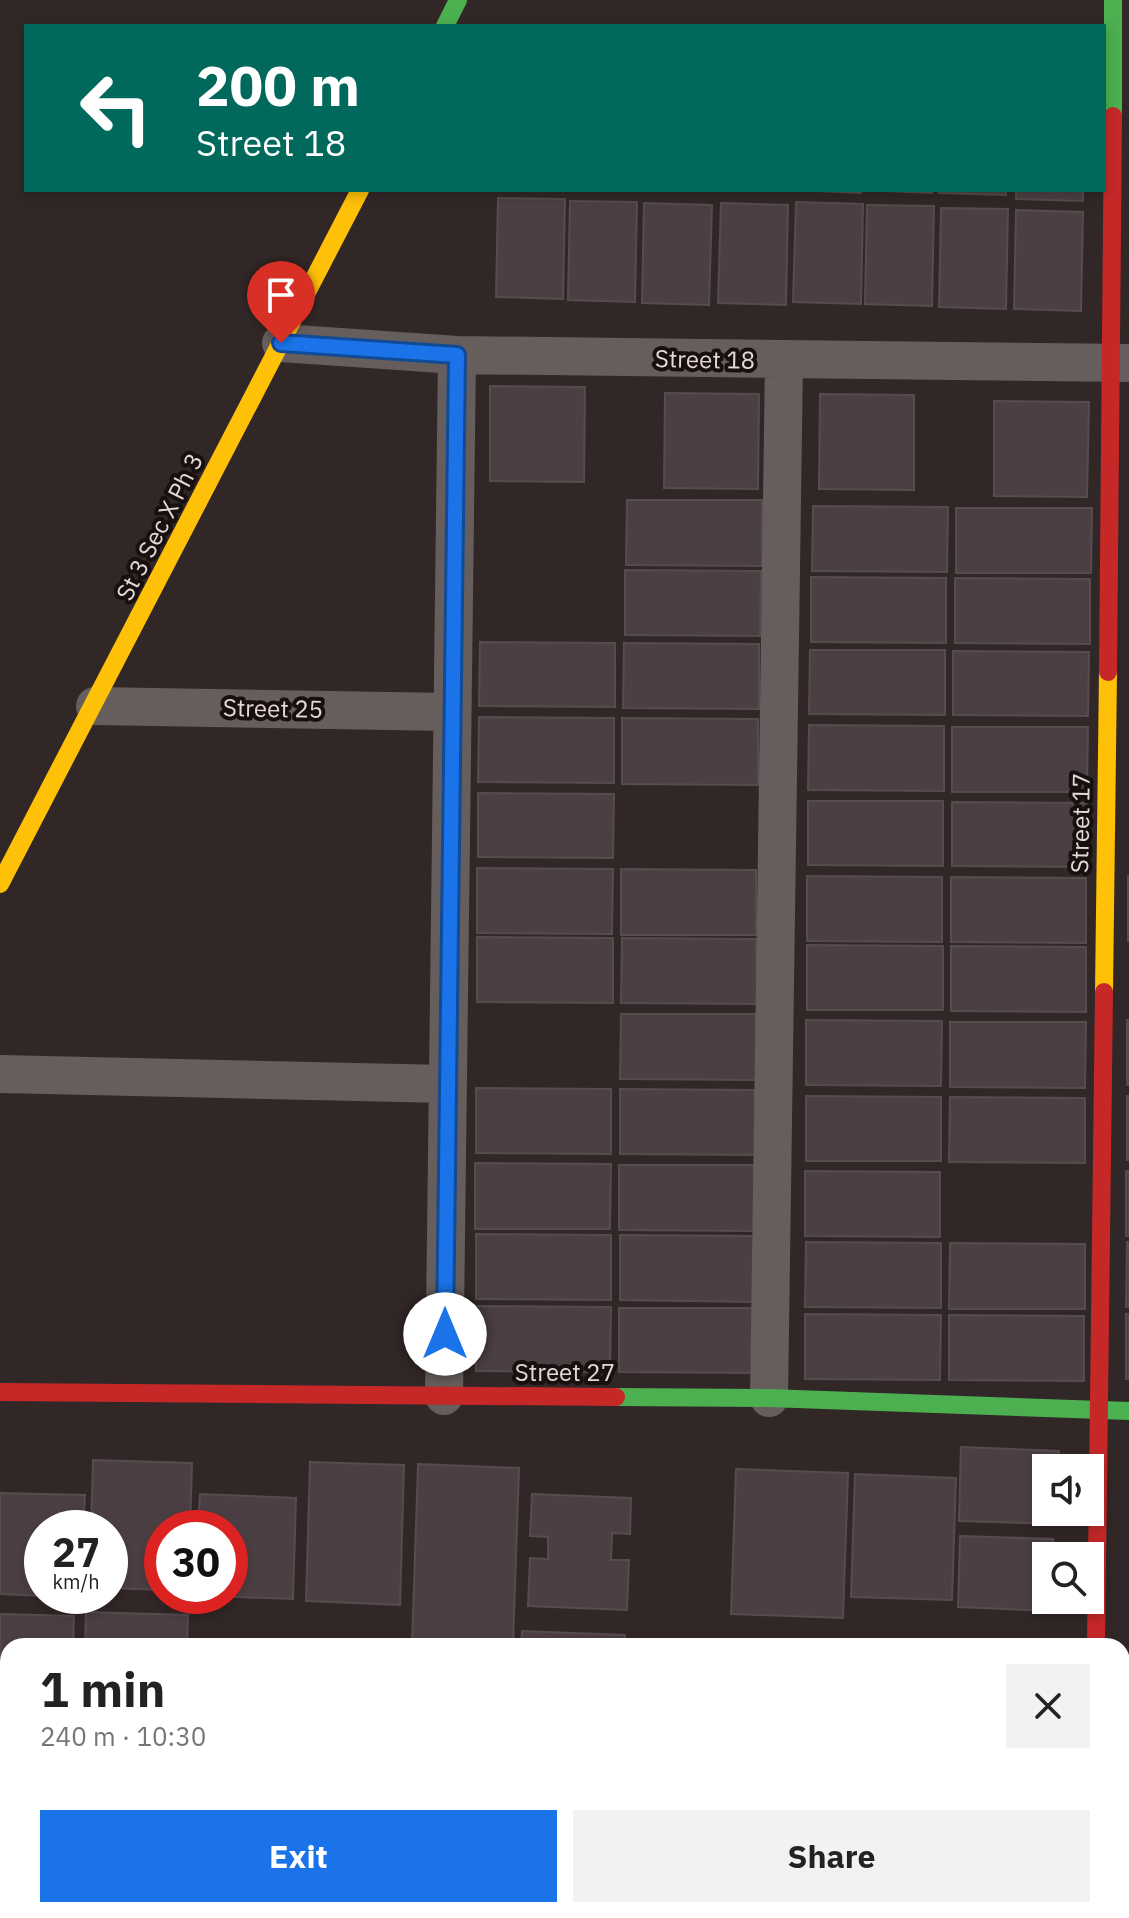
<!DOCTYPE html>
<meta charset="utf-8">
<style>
body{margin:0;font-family:"IBM Plex Sans",sans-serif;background:#f2f2f2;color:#222;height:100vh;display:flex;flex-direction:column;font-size:30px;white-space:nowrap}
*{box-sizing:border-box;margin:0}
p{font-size:26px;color:#767676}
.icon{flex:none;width:44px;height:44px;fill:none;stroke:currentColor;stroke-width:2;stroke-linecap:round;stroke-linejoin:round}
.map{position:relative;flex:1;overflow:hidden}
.sheet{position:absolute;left:0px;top:1638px;width:1130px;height:280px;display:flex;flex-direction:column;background:#fff;border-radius:24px 24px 0 0;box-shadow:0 4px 12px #0003}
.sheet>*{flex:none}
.top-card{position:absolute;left:24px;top:24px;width:1082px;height:168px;border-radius:0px;box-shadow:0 4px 12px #0003;background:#00695c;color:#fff;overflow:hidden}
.tools{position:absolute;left:1032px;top:1454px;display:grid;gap:16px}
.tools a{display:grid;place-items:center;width:72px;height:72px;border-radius:0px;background:#fff;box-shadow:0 4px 12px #0003;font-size:40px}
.speed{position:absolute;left:24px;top:1510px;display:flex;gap:16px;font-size:40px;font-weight:700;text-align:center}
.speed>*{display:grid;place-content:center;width:104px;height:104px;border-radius:50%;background:#fff;box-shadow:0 4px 12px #0003;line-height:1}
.speed small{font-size:20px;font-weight:400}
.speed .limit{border:12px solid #d22;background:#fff;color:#111}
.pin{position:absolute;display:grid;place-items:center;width:68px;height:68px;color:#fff;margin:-82px -34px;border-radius:50% 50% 50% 0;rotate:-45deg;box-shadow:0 0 8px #0007}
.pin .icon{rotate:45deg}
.me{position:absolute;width:88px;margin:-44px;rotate:0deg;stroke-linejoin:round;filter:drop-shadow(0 0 6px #0008)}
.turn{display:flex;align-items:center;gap:28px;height:168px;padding:0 40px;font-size:36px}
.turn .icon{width:104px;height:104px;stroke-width:2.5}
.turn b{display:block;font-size:56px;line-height:68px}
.round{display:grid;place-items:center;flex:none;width:84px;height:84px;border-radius:0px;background:#f2f2f2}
.head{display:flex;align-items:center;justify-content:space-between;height:136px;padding:0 40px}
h1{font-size:48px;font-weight:800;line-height:60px}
.primary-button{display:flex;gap:16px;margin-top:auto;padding:16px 40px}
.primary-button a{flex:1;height:92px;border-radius:0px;background:#1a73e8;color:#fff;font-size:32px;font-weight:800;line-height:92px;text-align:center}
.primary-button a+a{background:#f2f2f2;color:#222}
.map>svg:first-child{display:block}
.building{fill:#4c3f43;stroke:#564c4f;stroke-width:2}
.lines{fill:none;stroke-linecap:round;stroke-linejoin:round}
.street{stroke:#665e5c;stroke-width:38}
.fast{stroke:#4caf50;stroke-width:18}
.slow{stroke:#ffc107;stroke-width:18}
.jam{stroke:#c62828;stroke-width:18}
.route-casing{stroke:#114b97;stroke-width:20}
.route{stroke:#1a73e8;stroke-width:14}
.labels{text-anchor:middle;stroke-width:8;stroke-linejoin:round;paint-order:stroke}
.street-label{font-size:24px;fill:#e5d7d7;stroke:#180f0f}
</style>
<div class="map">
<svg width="1129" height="1918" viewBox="0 0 1129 1918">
<rect width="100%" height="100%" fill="#322727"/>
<!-- building -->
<path class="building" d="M 794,190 L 861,190 L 861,193 Z
M 864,190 L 932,190 L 932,193 Z
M 939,190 L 1006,190 L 1006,195 L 939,193 Z
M 1016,190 L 1083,190 L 1083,201 L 1016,199 Z
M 498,198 L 565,199 L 563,299 L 496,297 Z
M 570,201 L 637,202 L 635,302 L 568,300 Z
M 796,202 L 863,204 L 861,304 L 793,302 Z
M 644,203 L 712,205 L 709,305 L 642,303 Z
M 721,203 L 788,205 L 786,305 L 718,303 Z
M 867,205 L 934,206 L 932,306 L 865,304 Z
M 941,208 L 1008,209 L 1006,309 L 939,307 Z
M 1016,210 L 1083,212 L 1081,311 L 1014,309 Z
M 490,386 L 585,387 L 584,482 L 490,481 Z
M 665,393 L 759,394 L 758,489 L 664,488 Z
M 820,394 L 914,395 L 914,490 L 819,489 Z
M 994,401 L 1089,402 L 1087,497 L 994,496 Z
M 627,500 L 762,500 L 762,566 L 626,565 Z
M 813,506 L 948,507 L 947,572 L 812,571 Z
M 956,508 L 1092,508 L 1091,573 L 956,573 Z
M 625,570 L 761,571 L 760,636 L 625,635 Z
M 811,577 L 946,578 L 946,643 L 811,642 Z
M 955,578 L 1090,579 L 1090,644 L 955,643 Z
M 480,642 L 615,643 L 615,707 L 479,706 Z
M 624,643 L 759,644 L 759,709 L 623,708 Z
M 810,650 L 945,650 L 945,715 L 809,714 Z
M 953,651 L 1089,652 L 1088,716 L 953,715 Z
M 479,717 L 614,718 L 614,783 L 478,782 Z
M 622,718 L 758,719 L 758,785 L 622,784 Z
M 809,725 L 944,726 L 944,791 L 808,790 Z
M 952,727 L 1088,727 L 1087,792 L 952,792 Z
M 478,793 L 614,794 L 613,858 L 478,857 Z
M 808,801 L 943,801 L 943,866 L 808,865 Z
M 952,802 L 1087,803 L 1087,867 L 952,866 Z
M 477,868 L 613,869 L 612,934 L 477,933 Z
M 621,869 L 756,870 L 756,935 L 621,935 Z
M 807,876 L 942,877 L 942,942 L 807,941 Z
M 1128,876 L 1129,876 L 1129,941 L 1128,941 Z
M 951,877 L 1086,878 L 1086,943 L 951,942 Z
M 477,937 L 613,938 L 613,1003 L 477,1002 Z
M 622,938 L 756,939 L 757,1004 L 621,1003 Z
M 807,945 L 943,946 L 943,1010 L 807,1010 Z
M 951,946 L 1086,947 L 1086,1012 L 951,1011 Z
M 621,1014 L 756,1014 L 756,1080 L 620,1079 Z
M 806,1020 L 942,1021 L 941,1086 L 806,1085 Z
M 1127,1020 L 1129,1020 L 1129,1085 L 1127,1085 Z
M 950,1022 L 1086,1022 L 1085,1088 L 950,1087 Z
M 476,1088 L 611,1089 L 611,1154 L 476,1153 Z
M 620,1089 L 755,1090 L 755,1155 L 620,1154 Z
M 806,1096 L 941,1097 L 941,1161 L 806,1161 Z
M 1127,1096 L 1129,1096 L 1129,1160 L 1127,1160 Z
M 950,1097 L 1085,1098 L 1085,1163 L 949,1162 Z
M 475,1163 L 611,1164 L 610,1229 L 475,1229 Z
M 619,1165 L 754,1165 L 754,1231 L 619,1230 Z
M 805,1171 L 940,1172 L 940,1237 L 805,1236 Z
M 1126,1171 L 1129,1171 L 1129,1236 L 1126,1236 Z
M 476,1234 L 611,1235 L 611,1300 L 476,1299 Z
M 620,1235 L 755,1236 L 755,1302 L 620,1300 Z
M 806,1242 L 941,1243 L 941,1308 L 805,1307 Z
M 1127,1242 L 1129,1242 L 1129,1307 L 1126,1307 Z
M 950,1243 L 1085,1244 L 1085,1309 L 949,1309 Z
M 475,1306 L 611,1307 L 610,1372 L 476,1371 Z
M 619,1308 L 754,1308 L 755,1373 L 619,1372 Z
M 805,1314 L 941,1315 L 940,1380 L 805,1379 Z
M 1126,1314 L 1129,1314 L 1129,1379 L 1126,1379 Z
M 949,1315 L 1084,1316 L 1084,1381 L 949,1380 Z
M 961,1447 L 1059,1451 L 1058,1468 L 1046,1468 L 1046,1512 L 1057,1512 L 1056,1524 L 959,1521 Z
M 93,1460 L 192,1463 L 190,1528 L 162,1528 L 162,1590 L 110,1588 L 110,1528 L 91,1528 Z
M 310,1462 L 404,1465 L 400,1605 L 306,1601 Z
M 418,1464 L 519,1468 L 513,1646 L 412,1646 Z
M 736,1469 L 848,1473 L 843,1618 L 731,1614 Z
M 855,1474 L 956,1478 L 952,1600 L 851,1597 Z
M 0,1493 L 85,1495 L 83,1528 L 42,1528 L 42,1596 L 0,1594 Z
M 200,1494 L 296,1498 L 293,1599 L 208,1596 L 230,1596 L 230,1528 L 198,1528 Z
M 532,1494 L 631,1498 L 630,1534 L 612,1533 L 611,1560 L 629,1560 L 627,1610 L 528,1606 L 530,1558 L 548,1559 L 548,1537 L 530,1536 Z
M 960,1536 L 1053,1539 L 1053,1556 L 1046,1556 L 1046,1600 L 1051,1600 L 1051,1611 L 958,1607 Z
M 86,1612 L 188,1615 L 187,1646 L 85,1646 Z
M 0,1614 L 74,1616 L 73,1646 L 8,1646 L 8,1736 L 0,1735 Z
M 522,1631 L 625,1635 L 625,1646 L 521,1646 Z"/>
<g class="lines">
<!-- street -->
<path class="street" d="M 281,343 L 457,355 L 1129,363
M 95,706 L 450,712
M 0,1074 L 447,1084
M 444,1396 L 457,355
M 769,1398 L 784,361
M 683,1918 L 683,1910"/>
<!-- fast -->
<path class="fast" d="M 445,26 L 458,0
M 1113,116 L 1113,0
M 616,1397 L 769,1398 L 1129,1411"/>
<!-- slow -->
<path class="slow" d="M 0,884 L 360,190
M 1104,992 L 1108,672
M 0,1858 L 8,1859"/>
<!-- jam -->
<path class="jam" d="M 1108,672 L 1113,116
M 0,1392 L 616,1397
M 1096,1646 L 1104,992
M 1122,1874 L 1129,1875"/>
</g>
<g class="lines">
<!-- route casing -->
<g class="route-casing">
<path id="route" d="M 281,343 L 457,355 L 445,1334"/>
</g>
<!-- route -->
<use href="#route" class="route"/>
</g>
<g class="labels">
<!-- street labels -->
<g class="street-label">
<text transform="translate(705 360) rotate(1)" y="8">Street 18</text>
<text transform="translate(160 527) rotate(-63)" y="8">St 3 Sec X Ph 3</text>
<text transform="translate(273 709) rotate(1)" y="8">Street 25</text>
<text transform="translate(1081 823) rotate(-89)" y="8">Street 17</text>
<text x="565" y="1381">Street 27</text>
</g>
</g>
</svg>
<div class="tools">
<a><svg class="icon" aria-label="sound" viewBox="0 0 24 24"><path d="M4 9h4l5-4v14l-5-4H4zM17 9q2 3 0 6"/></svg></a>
<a><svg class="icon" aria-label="search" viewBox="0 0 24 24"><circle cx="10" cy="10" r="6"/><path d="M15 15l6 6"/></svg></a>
</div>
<div class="speed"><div>27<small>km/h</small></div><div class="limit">30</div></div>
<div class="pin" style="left:281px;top:343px;background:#d93025"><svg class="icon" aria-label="arrive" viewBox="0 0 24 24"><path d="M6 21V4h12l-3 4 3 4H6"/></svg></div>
<svg class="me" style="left:445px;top:1334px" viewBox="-20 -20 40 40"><circle r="19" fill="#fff"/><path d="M0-13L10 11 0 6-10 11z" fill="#1a73e8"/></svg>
<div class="top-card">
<div class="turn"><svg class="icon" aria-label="left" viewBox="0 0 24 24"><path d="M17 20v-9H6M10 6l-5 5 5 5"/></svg><div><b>200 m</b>Street 18</div></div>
</div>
<section class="sheet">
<div class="head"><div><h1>1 min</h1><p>240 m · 10:30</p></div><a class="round"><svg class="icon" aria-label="close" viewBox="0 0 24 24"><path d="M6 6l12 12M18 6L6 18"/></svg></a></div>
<div class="primary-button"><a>Exit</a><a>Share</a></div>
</section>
</div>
